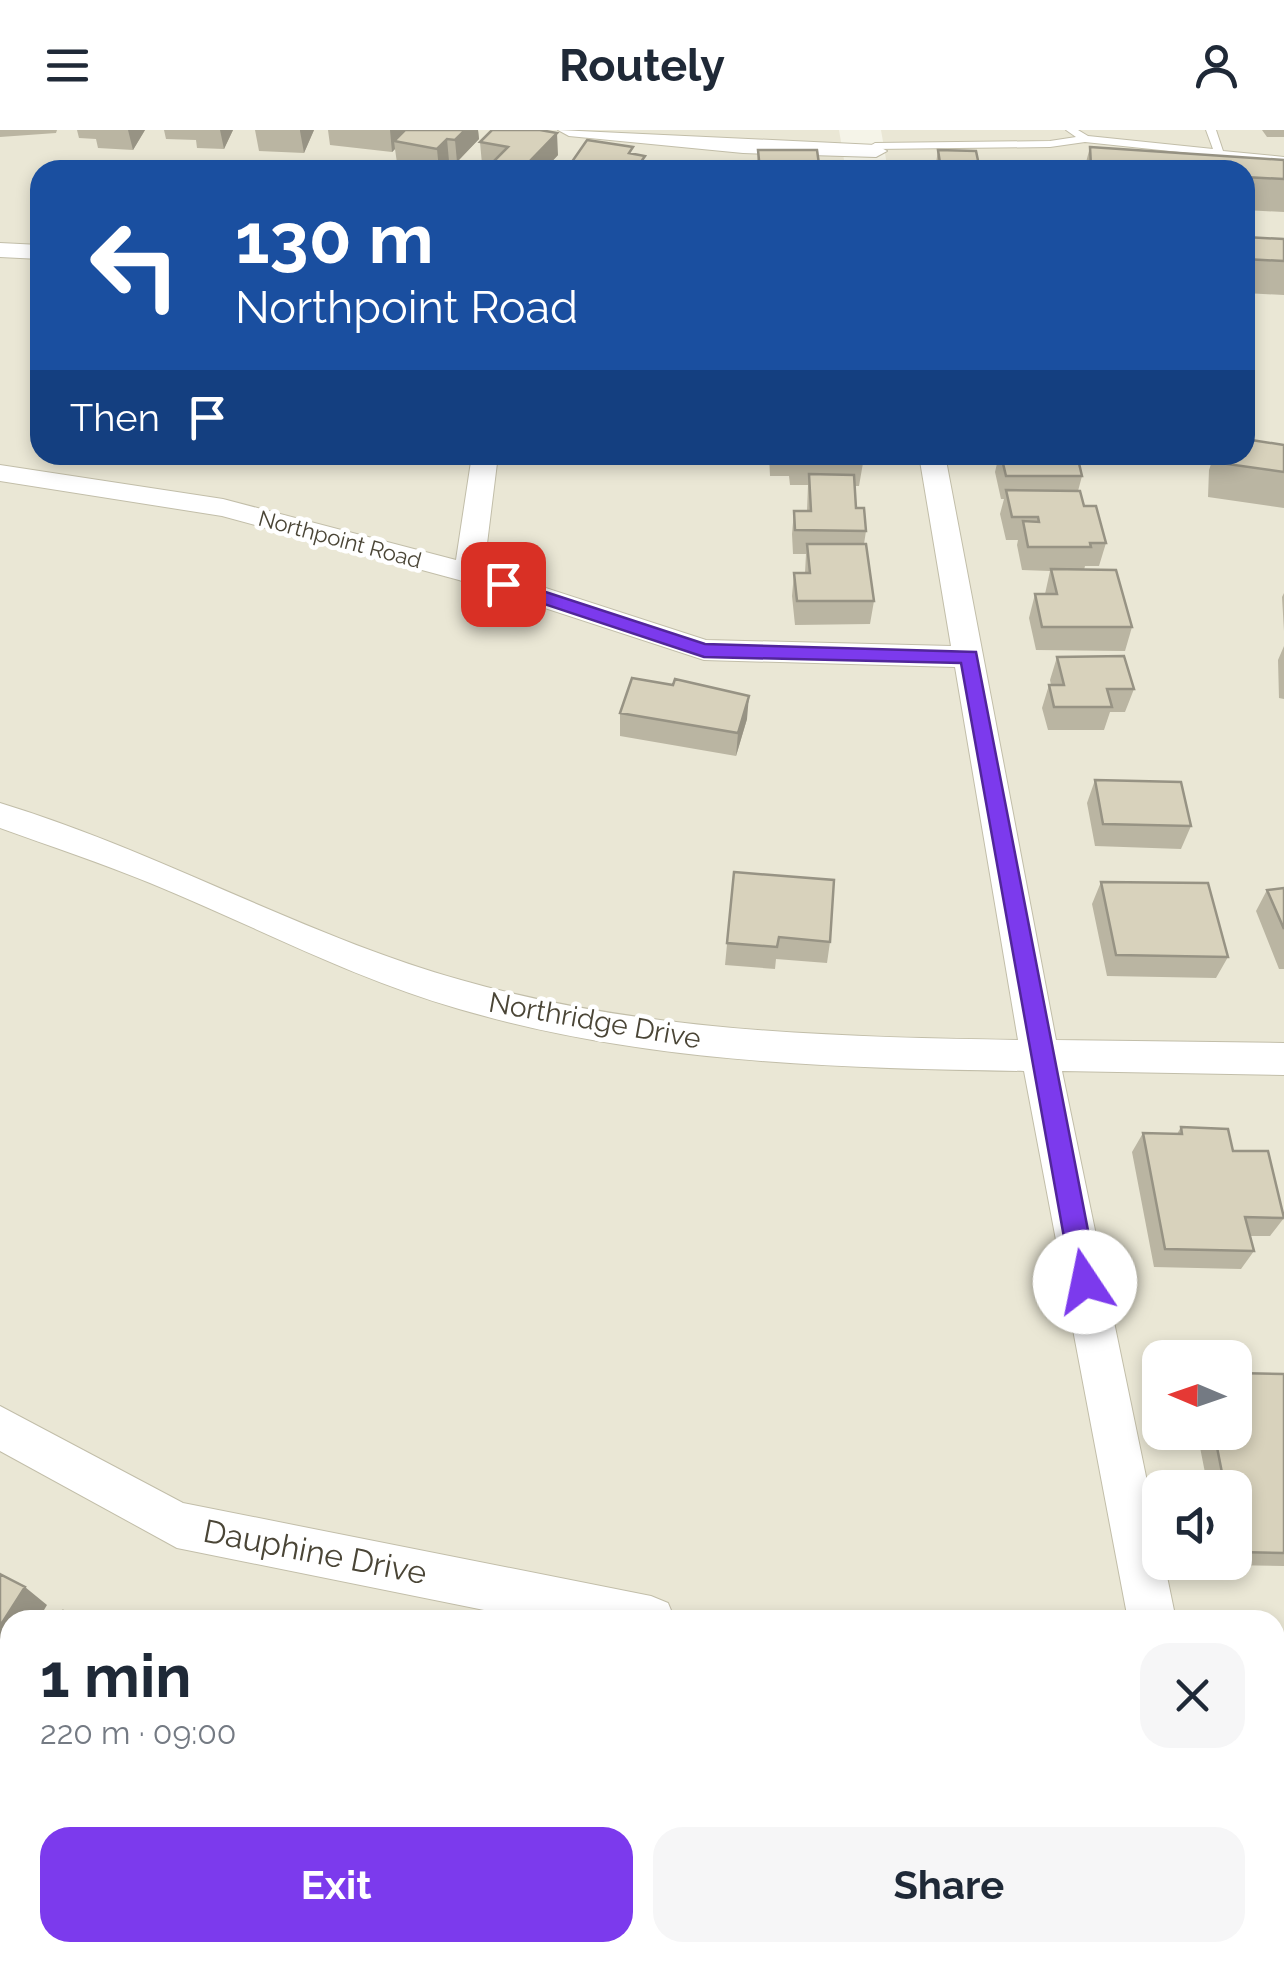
<!DOCTYPE html>
<meta charset="utf-8">
<style>
body{margin:0;font-family:Raleway,sans-serif;background:#f6f6f7;color:#1f2937;height:100vh;display:flex;flex-direction:column;font-size:38px;white-space:nowrap}
*{box-sizing:border-box;margin:0}
p{font-size:32px;color:#747a83}
.icon{flex:none;width:55px;height:55px;fill:none;stroke:currentColor;stroke-width:2;stroke-linecap:round;stroke-linejoin:round}
.map{position:relative;flex:1;overflow:hidden}
.drawer{position:absolute;left:0px;top:1480px;width:1285px;height:352px;display:flex;flex-direction:column;background:#fff;border-radius:30px 30px 0 0;box-shadow:0 5px 15px #0003}
.drawer>*{flex:none}
.hud{position:absolute;left:30px;top:30px;width:1225px;height:305px;border-radius:30px;box-shadow:0 5px 15px #0003;background:#1a4fa0;color:#fff;overflow:hidden}
.needle{width:65px;rotate:272deg}
.fabs{position:absolute;left:1142px;top:1210px;display:grid;gap:20px}
.fabs a{display:grid;place-items:center;width:110px;height:110px;border-radius:20px;background:#fff;box-shadow:0 5px 15px #0003;font-size:50px}
.pin{position:absolute;display:grid;place-items:center;width:85px;height:85px;color:#fff;margin:-42px;border-radius:20px;box-shadow:0 5px 15px #0006}
.me{position:absolute;width:110px;margin:-55px;rotate:349deg;stroke-linejoin:round;filter:drop-shadow(0 0 8px #0008)}
.turn{display:flex;align-items:center;gap:35px;height:210px;padding:0 40px;font-size:45px}
.turn .icon{width:130px;height:130px;stroke-width:2.5}
.turn b{display:block;font-size:70px;line-height:85px}
.then{display:flex;align-items:center;height:95px;padding:0 40px;background:#0003;gap:20px;font-size:38px}
.round{display:grid;place-items:center;flex:none;width:105px;height:105px;border-radius:30px;background:#f6f6f7}
.headline{display:flex;align-items:center;justify-content:space-between;height:170px;padding:0 40px}
h1{font-size:60px;font-weight:700;line-height:75px}
.button{display:flex;gap:20px;margin-top:auto;padding:20px 40px}
.button a{flex:1;height:115px;border-radius:30px;background:#7c3aed;color:#fff;font-size:40px;font-weight:700;line-height:115px;text-align:center}
.button a+a{background:#f6f6f7;color:#1f2937}
header{display:flex;justify-content:space-between;align-items:center;height:130px;padding:0 40px;background:#fff;font-size:45px;font-weight:700}
.map>svg:first-child{display:block}
.residential{fill:#eae7d5;fill-rule:evenodd}
.lines{fill:none;stroke-linecap:round;stroke-linejoin:round}
.lane-casing{stroke:#c2bea9;stroke-width:2}
.street-casing{stroke:#c2bea9;stroke-width:2}
.lane{fill:#fff;fill-rule:evenodd}
.street{fill:#fff;fill-rule:evenodd}
.wall{fill:#bab5a2}
.shaded-wall{fill:#979384}
.building{fill:#d8d2bc;stroke:#979384;stroke-width:2.5}
.route{fill:#7c3aed;stroke:#51269a;stroke-width:2.5}
.labels{text-anchor:middle;stroke-width:9;stroke-linejoin:round;paint-order:stroke}
.far-street-label{font-size:22px;fill:#4a4536;stroke:#fff}
.street-label{font-size:28px;fill:#4a4536;stroke:#fff}
.near-street-label{font-size:32px;fill:#4a4536;stroke:#fff}
</style>
<header><svg class="icon" aria-label="menu" viewBox="0 0 24 24"><path d="M4 6h16M4 12h16M4 18h16"/></svg>Routely<svg class="icon" aria-label="person" viewBox="0 0 24 24"><circle cx="12" cy="8" r="4"/><path d="M4 21q1-7 8-7t8 7"/></svg></header>
<div class="map">
<svg width="1284" height="1831" viewBox="0 0 1284 1831">
<rect width="100%" height="100%" fill="#f5f4e8"/>
<!-- residential -->
<path class="residential" d="M 0,0 L 839,0 L 845,36 L 887,35 L 881,0 L 1284,0 L 1284,1831 L 0,1831 ZM 40,40 L 1245,40 L 1245,325 L 40,325 ZM 1160,1228 L 1235,1228 L 1235,1302 L 1160,1302 ZM 1160,1358 L 1235,1358 L 1235,1432 L 1160,1432 ZM 10,1490 L 1275,1490 L 1275,1822 L 10,1822 Z"/>
<g class="lines">
<!-- lane casing -->
<g class="lane-casing">
<path id="lane" d="M 1066,0 L 1078,0 L 1088,6 L 1213,19 L 1206,0 L 1216,0 L 1223,21 L 1284,27 L 1284,33 L 1085,12 L 1050,17 L 875,19 L 870,16 L 875,13 L 1050,11 L 1076,7 Z"/>
</g>
<!-- street casing -->
<g class="street-casing">
<path id="street" d="M 558,0 L 876,15 L 887,21 L 876,27 L 743,23 L 569,6 Z
M 0,113 L 40,115 L 40,129 L 0,127 Z
M 472,325 L 498,325 L 484,438 L 706,510 L 951,516 L 919,325 L 945,325 L 1056,910 L 1284,913 L 1284,945 L 1062,941 L 1160,1414 L 1160,1432 L 1164,1432 L 1176,1490 L 1128,1490 L 1024,941 C 833,938 644,933 459,879 C 351,848 253,795 150,753 C 101,733 50,716 0,698 L 0,673 C 158,721 302,805 461,850 C 643,902 831,907 1018,910 L 955,537 L 704,530 L 459,450 L 222,386 L 0,351 L 0,335 L 223,369 L 456,430 Z
M 0,1276 L 183,1373 L 651,1466 L 668,1473 L 675,1490 L 533,1490 L 177,1418 L 0,1321 Z
M 1275,1522 L 1284,1522 L 1284,1570 L 1275,1570 Z
M 1182,1822 L 1236,1822 L 1237,1831 L 1183,1831 Z"/>
</g>
<!-- lane -->
<use href="#lane" class="lane"/>
<!-- street -->
<use href="#street" class="street"/>
</g>
<!-- wall -->
<path class="wall" d="M 0,0 L 57,0 L 56,3 L 0,7 Z
M 77,0 L 145,0 L 133,20 L 98,18 L 96,9 L 79,8 Z
M 164,0 L 233,0 L 224,19 L 197,18 L 196,10 L 166,9 Z
M 255,0 L 314,0 L 304,23 L 259,21 Z
M 328,0 L 478,0 L 479,9 L 457,32 L 449,31 L 441,40 L 432,40 L 397,33 L 395,19 L 392,22 L 330,15 Z
M 1262,0 L 1284,0 L 1284,7 L 1267,7 Z
M 480,12 L 558,25 L 544,40 L 496,40 L 496,36 L 482,34 Z
M 1090,17 L 1284,30 L 1284,82 L 1245,80 L 1245,40 L 1084,40 Z
M 758,20 L 819,34 L 819,40 L 757,40 Z
M 938,20 L 980,40 L 935,40 Z
M 633,24 L 645,37 L 650,38 L 650,40 L 569,40 L 569,36 Z
M 1245,107 L 1284,109 L 1284,165 L 1245,163 Z
M 1284,315 L 1284,378 L 1208,367 L 1209,340 L 1214,325 L 1245,325 Z
M 769,325 L 862,325 L 863,333 L 859,356 L 854,356 L 856,378 L 866,401 L 864,414 L 874,471 L 870,494 L 795,495 L 792,466 L 794,443 L 805,443 L 806,424 L 793,424 L 792,404 L 794,381 L 807,381 L 808,355 L 790,355 L 789,346 L 770,346 Z
M 999,325 L 1077,325 L 1082,346 L 1078,361 L 1084,376 L 1106,413 L 1099,436 L 1085,436 L 1084,440 L 1132,497 L 1125,521 L 1036,520 L 1029,488 L 1035,464 L 1045,464 L 1050,441 L 1022,440 L 1017,415 L 1018,410 L 1006,410 L 1000,384 L 1004,369 L 1001,369 L 995,342 Z
M 1284,463 L 1284,501 L 1282,467 Z
M 1284,516 L 1284,569 L 1279,568 L 1278,530 Z
M 1057,527 L 1134,559 L 1125,582 L 1110,582 L 1104,600 L 1048,600 L 1042,578 L 1049,555 L 1051,555 L 1050,550 Z
M 620,583 L 747,589 L 736,626 L 620,606 Z
M 1095,650 L 1191,696 L 1181,719 L 1095,716 L 1087,673 Z
M 734,742 L 830,812 L 827,833 L 776,829 L 775,839 L 725,835 Z
M 1101,752 L 1228,827 L 1216,848 L 1107,846 L 1092,774 Z
M 1284,758 L 1284,839 L 1279,839 L 1256,781 L 1267,760 Z
M 1181,997 L 1233,1021 L 1284,1088 L 1270,1106 L 1250,1106 L 1254,1121 L 1241,1139 L 1154,1137 L 1132,1022 L 1143,1003 L 1177,1004 Z
M 1284,1244 L 1284,1436 L 1224,1435 L 1223,1432 L 1235,1432 L 1235,1358 L 1208,1358 L 1197,1302 L 1235,1302 Z
M 1284,1699 L 1284,1793 L 1275,1751 L 1275,1702 Z
M 1001,1822 L 1109,1822 L 1111,1831 L 1003,1831 Z"/>
<!-- shaded-wall -->
<path class="shaded-wall" d="M 128,0 L 145,0 L 133,20 Z
M 220,0 L 233,0 L 224,19 Z
M 300,0 L 314,0 L 304,23 L 300,1 Z
M 390,0 L 409,0 L 394,11 L 395,19 L 392,22 Z
M 465,0 L 478,0 L 479,9 L 457,32 L 455,10 Z
M 557,3 L 558,25 L 544,40 L 525,40 L 525,36 Z
M 447,9 L 449,31 L 439,40 L 437,19 Z
M 749,566 L 747,589 L 736,626 L 738,603 Z
M 25,1457 L 47,1475 L 38,1490 L 10,1490 L 10,1533 L 0,1549 L 0,1496 Z"/>
<!-- building -->
<path class="building" d="M 405,0 L 465,0 L 455,10 L 447,9 L 437,19 L 394,11 Z
M 492,0 L 540,0 L 557,3 L 525,36 L 495,30 L 508,17 L 480,12 Z
M 587,10 L 633,17 L 629,23 L 645,26 L 638,36 L 650,38 L 649,40 L 595,40 L 569,36 Z
M 1090,17 L 1284,30 L 1284,49 L 1245,47 L 1245,40 L 1149,40 L 1091,36 Z
M 758,20 L 817,20 L 819,34 L 799,34 L 799,40 L 760,40 Z
M 938,20 L 976,21 L 980,40 L 939,40 L 940,33 Z
M 1245,107 L 1284,109 L 1284,131 L 1245,129 Z
M 1245,309 L 1284,315 L 1284,342 L 1220,333 L 1220,325 L 1245,325 Z
M 792,325 L 862,325 L 863,333 L 792,331 Z
M 1001,325 L 1077,325 L 1082,346 L 1006,346 Z
M 809,344 L 854,345 L 856,378 L 864,378 L 866,401 L 795,400 L 794,381 L 811,381 Z
M 1006,360 L 1080,361 L 1084,376 L 1096,376 L 1106,413 L 1090,413 L 1091,417 L 1028,417 L 1023,391 L 1039,392 L 1038,387 L 1012,387 Z
M 807,414 L 866,414 L 874,471 L 797,471 L 794,443 L 810,443 Z
M 1051,439 L 1116,440 L 1132,497 L 1042,497 L 1035,464 L 1057,464 Z
M 1124,526 L 1134,559 L 1107,559 L 1112,577 L 1054,577 L 1049,555 L 1064,555 L 1057,527 Z
M 632,548 L 673,555 L 675,549 L 749,566 L 738,603 L 620,583 Z
M 1095,650 L 1181,652 L 1191,696 L 1103,694 Z
M 734,742 L 834,750 L 830,812 L 779,807 L 777,817 L 727,813 Z
M 1101,752 L 1208,753 L 1228,827 L 1116,825 Z
M 1284,758 L 1284,799 L 1267,760 Z
M 1181,997 L 1228,999 L 1233,1021 L 1268,1021 L 1284,1088 L 1245,1087 L 1254,1121 L 1165,1119 L 1143,1003 L 1182,1004 Z
M 1235,1243 L 1284,1244 L 1284,1423 L 1239,1422 L 1235,1405 L 1235,1358 L 1225,1358 L 1214,1302 L 1235,1302 Z
M 0,1444 L 25,1457 L 0,1496 Z
M 63,1481 L 82,1490 L 57,1490 Z
M 10,1566 L 10,1621 L 0,1615 L 0,1582 Z
M 1017,1822 L 1109,1822 L 1111,1831 L 1019,1831 Z"/>
<!-- route -->
<path class="route" d="M 496,450 L 509,450 L 705,514 L 976,522 L 1098,1152 L 1094,1160 L 1076,1160 L 1072,1152 L 961,533 L 704,527 L 496,458 Z"/>
<g class="labels">
<!-- far-street labels -->
<g class="far-street-label">
<text transform="translate(340 409) rotate(15)" y="8">Northpoint Road</text>
</g>
<!-- street labels -->
<g class="street-label">
<text transform="translate(595 890) rotate(10)" y="10">Northridge Drive</text>
</g>
<!-- near-street labels -->
<g class="near-street-label">
<text transform="translate(315 1422) rotate(11)" y="11">Dauphine Drive</text>
</g>
</g>
</svg>
<div class="fabs">
<a><svg class="needle" viewBox="-14 -14 28 28"><path d="M0-13l5 13h-10z" fill="#e53935"/><path d="M0 13l5-13h-10z" fill="#747a83"/></svg></a>
<a><svg class="icon" aria-label="sound" viewBox="0 0 24 24"><path d="M4 9h4l5-4v14l-5-4H4zM17 9q2 3 0 6"/></svg></a>
</div>
<div class="pin" style="left:503px;top:454px;background:#d93025"><svg class="icon" aria-label="arrive" viewBox="0 0 24 24"><path d="M6 21V4h12l-3 4 3 4H6"/></svg></div>
<svg class="me" style="left:1085px;top:1152px" viewBox="-20 -20 40 40"><circle r="19" fill="#fff"/><path d="M0-13L10 11 0 6-10 11z" fill="#7c3aed"/></svg>
<div class="hud">
<div class="turn"><svg class="icon" aria-label="left" viewBox="0 0 24 24"><path d="M17 20v-9H6M10 6l-5 5 5 5"/></svg><div><b>130 m</b>Northpoint Road</div></div>
<div class="then">Then<svg class="icon" aria-label="arrive" viewBox="0 0 24 24"><path d="M6 21V4h12l-3 4 3 4H6"/></svg></div>
</div>
<section class="drawer">
<div class="headline"><div><h1>1 min</h1><p>220 m · 09:00</p></div><a class="round"><svg class="icon" aria-label="close" viewBox="0 0 24 24"><path d="M6 6l12 12M18 6L6 18"/></svg></a></div>
<div class="button"><a>Exit</a><a>Share</a></div>
</section>
</div>
